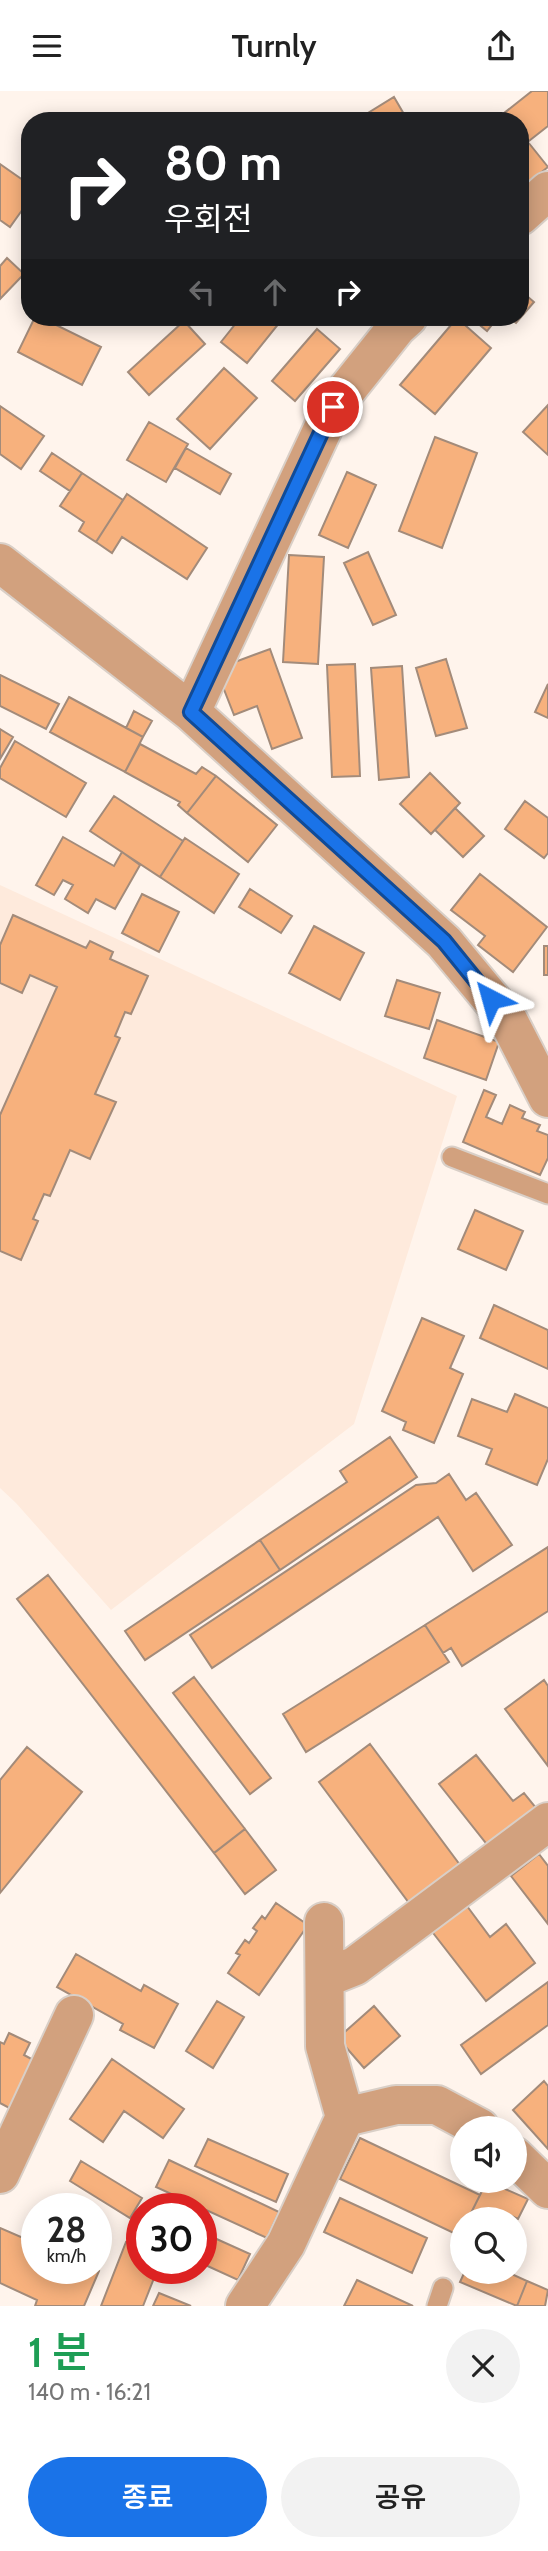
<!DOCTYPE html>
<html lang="ko">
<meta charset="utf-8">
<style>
body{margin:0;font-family:Cabin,"Noto Sans KR",sans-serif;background:#f2f2f2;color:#222;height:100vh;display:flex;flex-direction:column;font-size:26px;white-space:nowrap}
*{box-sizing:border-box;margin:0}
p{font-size:23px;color:#767676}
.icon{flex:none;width:38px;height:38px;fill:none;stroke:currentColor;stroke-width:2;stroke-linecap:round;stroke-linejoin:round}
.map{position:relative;height:2215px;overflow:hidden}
.sheet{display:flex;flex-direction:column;background:#fff;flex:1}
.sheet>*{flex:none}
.banner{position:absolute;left:21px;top:21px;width:508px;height:214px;border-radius:28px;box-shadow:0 4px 18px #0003;background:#202124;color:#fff;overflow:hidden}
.buttons{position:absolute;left:450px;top:2025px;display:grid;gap:14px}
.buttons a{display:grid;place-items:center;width:77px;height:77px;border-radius:50%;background:#fff;box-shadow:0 4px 18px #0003;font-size:35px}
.speed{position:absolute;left:21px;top:2102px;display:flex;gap:14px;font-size:35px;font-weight:700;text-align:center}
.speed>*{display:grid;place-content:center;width:91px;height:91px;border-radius:50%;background:#fff;box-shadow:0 4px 18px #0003;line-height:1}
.speed small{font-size:18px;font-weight:400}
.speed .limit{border:10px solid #d22;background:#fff;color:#111}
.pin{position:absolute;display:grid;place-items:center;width:60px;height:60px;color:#fff;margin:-30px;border:4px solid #fff;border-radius:50%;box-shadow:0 2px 7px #0007}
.me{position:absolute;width:77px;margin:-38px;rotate:321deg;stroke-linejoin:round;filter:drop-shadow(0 0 5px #0008)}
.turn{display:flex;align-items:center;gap:24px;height:147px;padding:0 28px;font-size:32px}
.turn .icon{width:91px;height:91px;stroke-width:2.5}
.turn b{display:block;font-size:49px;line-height:60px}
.lanes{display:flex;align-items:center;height:66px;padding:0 28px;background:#0003;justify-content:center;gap:35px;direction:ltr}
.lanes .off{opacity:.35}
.round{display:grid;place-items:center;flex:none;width:74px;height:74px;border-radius:37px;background:#f2f2f2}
.headline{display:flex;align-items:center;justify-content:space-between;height:119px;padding:0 28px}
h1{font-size:42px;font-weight:600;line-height:52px;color:#1e9e55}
.button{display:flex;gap:14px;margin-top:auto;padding:14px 28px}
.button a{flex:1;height:80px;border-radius:42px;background:#1a73e8;color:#fff;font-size:28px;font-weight:600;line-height:80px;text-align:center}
.button a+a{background:#f2f2f2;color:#222}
header{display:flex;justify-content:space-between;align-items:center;height:91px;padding:0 28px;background:#fff;font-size:32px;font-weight:600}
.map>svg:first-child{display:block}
.built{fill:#feeadc}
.building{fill:#f7b17d;stroke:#a38b7a;stroke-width:2}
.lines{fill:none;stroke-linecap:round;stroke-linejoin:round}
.lane-casing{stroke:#d9cfc7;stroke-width:23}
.street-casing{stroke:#d9cfc7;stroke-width:42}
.lane{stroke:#d2a17e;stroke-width:19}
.street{stroke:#d2a17e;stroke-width:38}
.route-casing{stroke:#114b97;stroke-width:18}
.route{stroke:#1a73e8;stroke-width:12}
</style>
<header><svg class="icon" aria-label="menu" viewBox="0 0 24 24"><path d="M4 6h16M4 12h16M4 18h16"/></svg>Turnly<svg class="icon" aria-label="share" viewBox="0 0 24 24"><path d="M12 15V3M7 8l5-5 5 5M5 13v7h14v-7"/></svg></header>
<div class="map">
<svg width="548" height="2215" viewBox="0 0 548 2215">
<rect width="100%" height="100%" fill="#fff4ec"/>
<!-- built -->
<path class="built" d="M 0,794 L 457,1005 L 354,1333 L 111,1519 L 16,1412 L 0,1397 Z"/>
<!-- building -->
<path class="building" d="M 532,0 L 548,0 L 548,35 L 520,57 L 520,30 L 494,30 Z
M 394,6 L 408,30 L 355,30 Z
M 528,51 L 548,76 L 529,91 L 520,80 L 520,57 Z
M 0,73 L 30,94 L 30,108 L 10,136 L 0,129 Z
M 7,167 L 24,183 L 0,208 L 0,175 Z
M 520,199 L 534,211 L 516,232 L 508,226 L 520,226 Z
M 35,226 L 40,226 L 101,256 L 82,294 L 18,261 Z
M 241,226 L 284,226 L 247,272 L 221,251 Z
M 470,226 L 498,226 L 487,240 Z
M 457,227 L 491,257 L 435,323 L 400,294 Z
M 184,230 L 205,253 L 149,304 L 128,281 Z
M 317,238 L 340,258 L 295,310 L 272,290 Z
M 224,277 L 257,307 L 210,358 L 177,328 Z
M 548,314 L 548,364 L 523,341 Z
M 0,315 L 44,345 L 21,378 L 0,363 Z
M 149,331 L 188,353 L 166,391 L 127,369 Z
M 435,346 L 477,362 L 442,457 L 399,440 Z
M 186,357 L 231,383 L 220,403 L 175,377 Z
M 52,362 L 82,382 L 70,400 L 40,380 Z
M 347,381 L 376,394 L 348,457 L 319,444 Z
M 82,382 L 123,409 L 96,451 L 79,440 L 84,431 L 60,415 Z
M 127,403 L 207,457 L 187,488 L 122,446 L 112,462 L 96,451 Z
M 368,461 L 396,524 L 373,534 L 344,472 Z
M 289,464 L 324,466 L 318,573 L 283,571 Z
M 270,558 L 302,647 L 272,658 L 257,615 L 234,624 L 216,578 Z
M 446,568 L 467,637 L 436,645 L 416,577 Z
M 355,573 L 360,685 L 332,686 L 327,574 Z
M 402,575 L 409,686 L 379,689 L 371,577 Z
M 0,584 L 59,613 L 46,638 L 0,615 Z
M 548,593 L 548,627 L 535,621 Z
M 69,606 L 143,646 L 125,681 L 50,641 Z
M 134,620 L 152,630 L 143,646 L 126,637 Z
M 0,638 L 13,646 L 0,668 Z
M 15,650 L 86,692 L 66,726 L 0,687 L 0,677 Z
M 140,653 L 196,683 L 202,676 L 216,685 L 187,722 L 178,714 L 180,711 L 125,681 Z
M 430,682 L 460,712 L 431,743 L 400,713 Z
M 216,685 L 277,734 L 248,771 L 187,722 Z
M 114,705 L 183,750 L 160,786 L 90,740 Z
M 525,710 L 548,727 L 548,762 L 544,767 L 505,738 Z
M 455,717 L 484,745 L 463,766 L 435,739 Z
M 63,746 L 114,775 L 122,761 L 140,774 L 115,818 L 96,808 L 88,822 L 65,808 L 73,794 L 63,789 L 54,804 L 36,794 Z
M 185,747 L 239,783 L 214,822 L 160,786 Z
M 480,783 L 547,836 L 513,881 L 478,854 L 485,845 L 451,819 Z
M 250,798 L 292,825 L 281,842 L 239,816 Z
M 142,803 L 179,821 L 159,861 L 122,842 Z
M 13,824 L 86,857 L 90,850 L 113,861 L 110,868 L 148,885 L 131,923 L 125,921 L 115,945 L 120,947 L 95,1003 L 116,1011 L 90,1068 L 70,1059 L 50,1105 L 44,1103 L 33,1128 L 38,1130 L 21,1169 L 0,1160 L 0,1024 L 57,896 L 30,884 L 22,902 L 0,892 L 0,854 Z
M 314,835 L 364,862 L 340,909 L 289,882 Z
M 544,855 L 548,855 L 548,884 L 544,884 Z
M 397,889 L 440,902 L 429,938 L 385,925 Z
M 437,929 L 499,951 L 486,989 L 424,967 Z
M 484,999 L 496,1004 L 486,1026 L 502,1033 L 510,1014 L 525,1021 L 522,1027 L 540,1034 L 537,1040 L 548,1044 L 548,1067 L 540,1084 L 463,1051 Z
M 475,1119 L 523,1140 L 506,1179 L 458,1158 Z
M 494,1214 L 548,1239 L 548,1278 L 480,1247 Z
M 422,1227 L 464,1245 L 450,1277 L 463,1283 L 434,1352 L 403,1339 L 406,1331 L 382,1320 Z
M 515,1303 L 548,1317 L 548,1368 L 537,1394 L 486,1373 L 492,1358 L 458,1345 L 472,1308 L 507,1321 Z
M 390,1346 L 417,1386 L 280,1479 L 260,1449 L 347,1391 L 340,1380 Z
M 449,1383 L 466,1409 L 476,1402 L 512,1454 L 473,1480 L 438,1426 L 212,1577 L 190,1544 L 416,1394 L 436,1392 Z
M 260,1449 L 280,1479 L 145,1569 L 125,1540 Z
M 548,1456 L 548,1520 L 462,1575 L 451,1557 L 443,1562 L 425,1534 Z
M 48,1484 L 245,1738 L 214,1762 L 17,1508 Z
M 425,1534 L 449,1571 L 306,1661 L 283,1623 Z
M 194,1586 L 271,1687 L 250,1703 L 173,1602 Z
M 544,1589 L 548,1595 L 548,1675 L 505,1618 Z
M 370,1653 L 466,1782 L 415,1820 L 319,1691 Z
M 27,1656 L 82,1701 L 0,1802 L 0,1689 Z
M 476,1664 L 513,1710 L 524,1702 L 545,1728 L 497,1766 L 439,1693 Z
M 245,1738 L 276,1779 L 245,1803 L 214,1762 Z
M 539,1763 L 548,1775 L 548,1833 L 511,1785 Z
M 464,1811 L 490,1846 L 506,1833 L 535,1872 L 486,1910 L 430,1838 Z
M 276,1812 L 308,1834 L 259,1904 L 228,1882 L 240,1864 L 236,1862 L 245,1849 L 249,1852 L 257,1840 L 253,1837 L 262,1825 L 265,1828 Z
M 76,1863 L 141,1900 L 144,1894 L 178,1913 L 154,1957 L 120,1939 L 123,1933 L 57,1896 Z
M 548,1891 L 548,1934 L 481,1983 L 461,1954 Z
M 217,1910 L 244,1926 L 213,1977 L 186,1960 Z
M 374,1915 L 400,1945 L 364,1977 L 338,1947 Z
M 9,1942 L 30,1952 L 24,1964 L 37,1971 L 13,2019 L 0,2012 L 0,1951 L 4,1953 Z
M 112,1968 L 184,2018 L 163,2047 L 124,2020 L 103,2051 L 70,2028 Z
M 544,1990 L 548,1995 L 548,2058 L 513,2019 Z
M 360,2047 L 480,2104 L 468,2128 L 462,2128 L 460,2145 L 340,2088 Z
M 208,2048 L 288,2083 L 276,2111 L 195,2075 Z
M 169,2069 L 279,2121 L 267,2147 L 156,2096 Z
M 81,2070 L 142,2107 L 130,2127 L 70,2090 Z
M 487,2090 L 528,2108 L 518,2128 L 507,2123 L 505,2128 L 468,2128 Z
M 340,2107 L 427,2147 L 412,2182 L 324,2141 Z
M 0,2137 L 37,2153 L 37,2177 L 92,2177 L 99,2180 L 84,2215 L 35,2215 L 37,2209 L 0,2192 Z
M 201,2141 L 250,2163 L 238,2189 L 201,2172 Z
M 126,2151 L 142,2157 L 142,2177 L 158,2177 L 143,2215 L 101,2215 Z
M 465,2180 L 505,2180 L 527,2190 L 517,2215 L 460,2191 Z
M 357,2189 L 413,2215 L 344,2215 Z
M 527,2190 L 548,2199 L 545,2215 L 517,2215 Z
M 159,2202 L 191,2215 L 153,2215 Z"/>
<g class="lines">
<!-- lane casing -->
<g class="lane-casing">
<path id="lane" d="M 452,1066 L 548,1103
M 437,2215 L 443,2197"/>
</g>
<!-- street casing -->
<g class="street-casing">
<path id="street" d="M 520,125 L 548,100
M 0,472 L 191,621 L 444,851 L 507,927 L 548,1007
M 191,621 L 333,316 L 397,236 L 408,226
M 325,1887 L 355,1875 L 548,1731
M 345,2026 L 396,2014 L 437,2014 L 480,2037
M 514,2065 L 548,2098
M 0,2083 L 74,1924
M 245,2215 L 286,2153 L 345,2026 L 325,1955 L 324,1831"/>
</g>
<!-- lane -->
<use href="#lane" class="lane"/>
<!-- street -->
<use href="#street" class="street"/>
</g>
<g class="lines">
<!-- route casing -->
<g class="route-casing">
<path id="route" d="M 333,316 L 191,621 L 444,850 L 491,908"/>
</g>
<!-- route -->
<use href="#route" class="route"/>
</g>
</svg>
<div class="buttons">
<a><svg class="icon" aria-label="sound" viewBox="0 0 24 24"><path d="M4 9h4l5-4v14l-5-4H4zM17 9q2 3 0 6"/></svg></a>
<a><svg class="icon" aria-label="search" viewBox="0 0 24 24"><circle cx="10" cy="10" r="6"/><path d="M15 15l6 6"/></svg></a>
</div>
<div class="speed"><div>28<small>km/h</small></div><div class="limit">30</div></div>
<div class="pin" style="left:333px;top:316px;background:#d93025"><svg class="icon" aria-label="arrive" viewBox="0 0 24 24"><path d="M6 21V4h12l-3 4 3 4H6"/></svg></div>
<svg class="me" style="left:491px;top:908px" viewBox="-20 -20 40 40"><path d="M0-17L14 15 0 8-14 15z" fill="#1a73e8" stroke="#fff" stroke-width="4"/></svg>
<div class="banner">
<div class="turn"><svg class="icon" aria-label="right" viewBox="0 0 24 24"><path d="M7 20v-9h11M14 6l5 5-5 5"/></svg><div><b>80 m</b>우회전</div></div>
<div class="lanes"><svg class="icon off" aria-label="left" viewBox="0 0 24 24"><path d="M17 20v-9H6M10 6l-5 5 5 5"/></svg><svg class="icon off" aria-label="ahead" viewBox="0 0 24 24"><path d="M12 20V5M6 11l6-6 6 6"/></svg><svg class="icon" aria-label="right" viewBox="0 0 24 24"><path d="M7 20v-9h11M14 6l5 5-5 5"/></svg></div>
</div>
</div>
<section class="sheet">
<div class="headline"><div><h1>1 분</h1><p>140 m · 16:21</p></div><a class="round"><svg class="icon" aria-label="close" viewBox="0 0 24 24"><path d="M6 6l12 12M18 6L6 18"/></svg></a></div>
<div class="button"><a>종료</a><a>공유</a></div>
</section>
